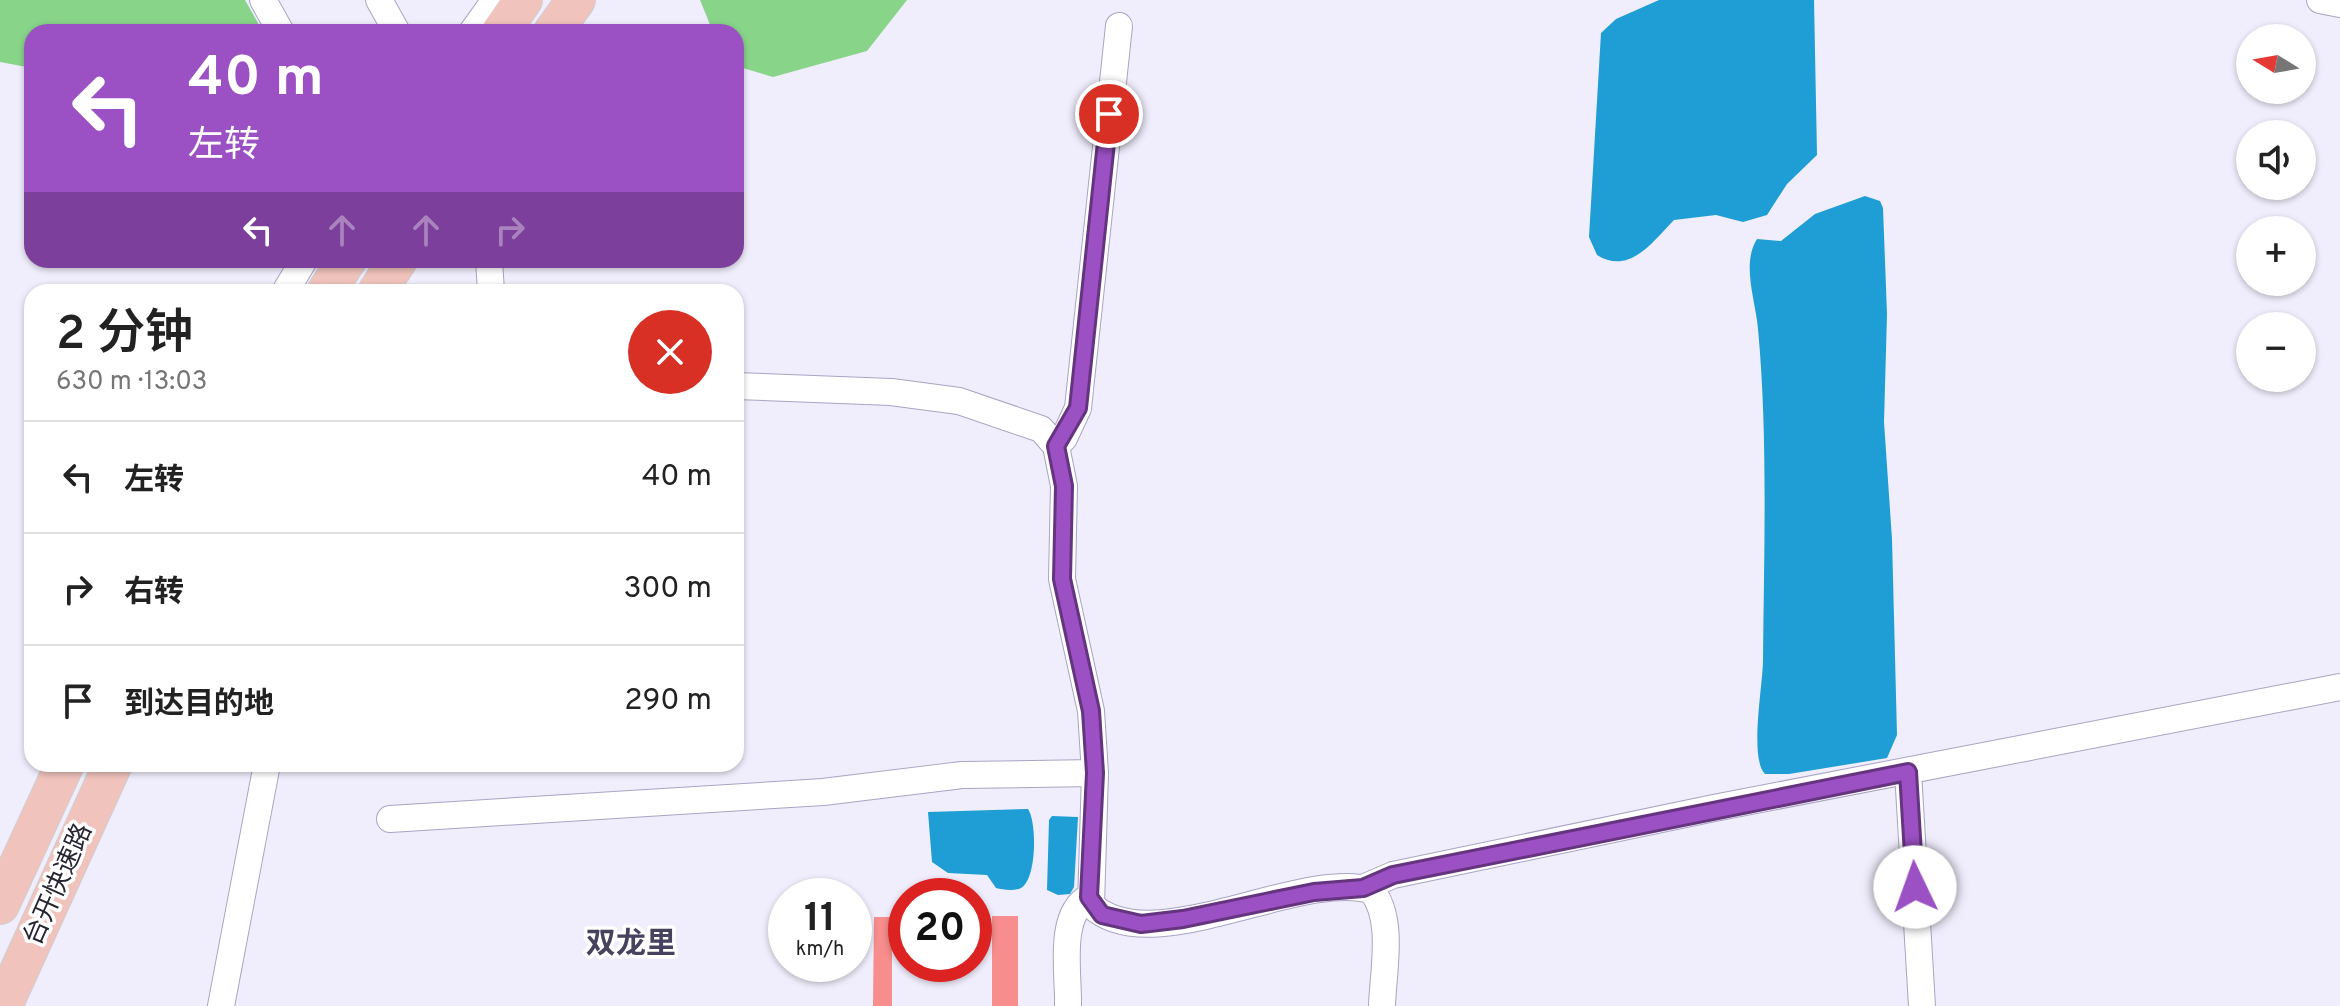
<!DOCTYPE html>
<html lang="zh">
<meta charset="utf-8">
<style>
body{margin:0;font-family:Overpass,"Noto Sans SC",sans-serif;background:#f2f2f2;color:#222;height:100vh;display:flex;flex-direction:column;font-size:30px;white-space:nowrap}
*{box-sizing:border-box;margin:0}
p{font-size:26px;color:#767676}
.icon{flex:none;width:44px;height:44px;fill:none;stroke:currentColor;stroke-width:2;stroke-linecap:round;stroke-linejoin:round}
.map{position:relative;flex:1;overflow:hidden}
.side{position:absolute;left:24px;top:284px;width:720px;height:488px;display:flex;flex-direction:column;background:#fff;border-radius:24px;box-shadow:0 2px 6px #0004}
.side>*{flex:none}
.banner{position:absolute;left:24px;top:24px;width:720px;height:244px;border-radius:24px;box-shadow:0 2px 6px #0004;background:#9b50c3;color:#fff;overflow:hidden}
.needle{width:52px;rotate:281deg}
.controls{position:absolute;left:2236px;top:24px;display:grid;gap:16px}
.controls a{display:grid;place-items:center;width:80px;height:80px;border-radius:50%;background:#fff;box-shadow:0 2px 6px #0004;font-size:40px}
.speed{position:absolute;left:768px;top:878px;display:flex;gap:16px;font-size:40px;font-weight:700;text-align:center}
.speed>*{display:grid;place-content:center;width:104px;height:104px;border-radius:50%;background:#fff;box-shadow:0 2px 6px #0004;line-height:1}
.speed small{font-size:20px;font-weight:400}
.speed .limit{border:12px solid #d22;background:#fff;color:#111}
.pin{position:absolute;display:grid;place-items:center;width:68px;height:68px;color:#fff;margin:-34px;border:4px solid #fff;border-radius:50%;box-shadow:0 2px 8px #0007}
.me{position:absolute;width:88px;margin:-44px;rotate:357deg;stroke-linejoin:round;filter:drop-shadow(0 0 6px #0008)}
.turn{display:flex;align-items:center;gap:28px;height:168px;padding:0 32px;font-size:36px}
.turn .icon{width:104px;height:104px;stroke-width:2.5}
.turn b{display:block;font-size:56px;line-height:68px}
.lanes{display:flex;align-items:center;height:76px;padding:0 32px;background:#0003;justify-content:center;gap:40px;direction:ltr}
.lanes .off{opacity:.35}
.round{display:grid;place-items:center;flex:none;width:84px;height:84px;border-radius:42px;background:#f2f2f2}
.head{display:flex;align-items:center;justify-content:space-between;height:136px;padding:0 32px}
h1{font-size:48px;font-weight:600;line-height:60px}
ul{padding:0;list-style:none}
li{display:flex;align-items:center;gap:24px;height:112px;padding:0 32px;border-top:2px solid #e0e0e0}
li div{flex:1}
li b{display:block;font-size:30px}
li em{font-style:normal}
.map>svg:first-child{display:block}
.forest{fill:#88d58a}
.water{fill:#1e9ed4}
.building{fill:#f78d8d}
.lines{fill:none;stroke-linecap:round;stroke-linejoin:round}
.minor-casing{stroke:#a8a4c4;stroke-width:28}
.highway-casing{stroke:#cfcfd2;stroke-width:40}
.minor{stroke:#fff;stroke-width:26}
.highway{stroke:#f0c3bc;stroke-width:38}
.route-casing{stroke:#65347f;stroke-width:20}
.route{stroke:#9b50c3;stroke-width:14}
.labels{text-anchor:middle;stroke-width:7;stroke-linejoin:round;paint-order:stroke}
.street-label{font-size:26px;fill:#272532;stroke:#fff}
.quarter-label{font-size:30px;font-weight:bold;fill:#47425e;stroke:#fff}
</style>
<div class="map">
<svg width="2340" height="1006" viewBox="0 0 2340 1006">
<rect width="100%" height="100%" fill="#f0eefc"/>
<!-- forest -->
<path class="forest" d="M 0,0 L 245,0 L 263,32 L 32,32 L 32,68 L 0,62 Z
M 700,0 L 907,0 L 867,51 L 773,77 L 736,66 L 736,32 L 713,32 Z"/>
<!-- water -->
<path class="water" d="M 1659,0 L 1814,0 L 1817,155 L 1787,184 L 1767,215 L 1743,222 L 1716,215 L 1674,220 C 1654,240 1630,276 1597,255 L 1589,237 L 1601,33 L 1616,19 Z
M 1865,196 L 1880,201 L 1883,208 L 1887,314 L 1884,422 L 1892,539 L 1897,735 L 1887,758 L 1789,774 L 1765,774 C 1749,758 1763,685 1763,660 C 1764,553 1768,435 1758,329 C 1756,302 1741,264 1757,239 L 1781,241 L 1815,214 Z
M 1028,809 C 1037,822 1037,879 1021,888 C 1015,891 1003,890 996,888 L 987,875 L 948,873 L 932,862 L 928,812 Z
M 1052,816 L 1078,817 L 1074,887 L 1070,894 L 1058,895 L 1047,890 L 1049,820 Z"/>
<!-- building -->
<path class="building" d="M 992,916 L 1018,916 L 1018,1006 L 992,1006 Z
M 874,917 L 892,917 L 892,1006 L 873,1006 Z"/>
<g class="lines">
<!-- minor casing -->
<g class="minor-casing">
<path id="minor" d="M 263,0 L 281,32
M 379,0 L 397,32
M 2320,0 L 2340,4
M 472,32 L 495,0
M 489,260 L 491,292
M 285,292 L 304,260
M 736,386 L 891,392 L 959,401 L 1041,429 L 1056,446 L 1064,486 L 1062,579 L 1091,711 L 1095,773 L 1091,905 C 1151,962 1299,869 1371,890 C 1395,918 1383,971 1382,1006
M 1056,446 L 1064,438 L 1078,408 L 1119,26
M 1908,772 L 1922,1006
M 390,819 L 823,792 L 962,775 L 1095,773
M 1363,888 L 1393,875 L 1714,808 L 2340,687
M 221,1006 L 267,764
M 1068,1006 C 1069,974 1057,915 1089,897"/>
</g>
<!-- highway casing -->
<g class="highway-casing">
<path id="highway" d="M 501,32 L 523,0
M 553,32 L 576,0
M 326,292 L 347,260
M 377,292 L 398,260
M 0,905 L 65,764
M 3,1006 L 113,764"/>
</g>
<!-- minor -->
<use href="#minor" class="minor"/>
<!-- highway -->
<use href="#highway" class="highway"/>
</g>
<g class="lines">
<!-- route casing -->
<g class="route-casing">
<path id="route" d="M 1109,114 L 1078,408 L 1056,446 L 1064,486 L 1062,579 L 1091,711 L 1095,773 L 1089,897 L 1102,915 L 1141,924 L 1183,919 L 1314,892 L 1363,888 L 1393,875 L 1908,772 L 1915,887"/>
</g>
<!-- route -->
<use href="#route" class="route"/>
</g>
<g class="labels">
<!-- street labels -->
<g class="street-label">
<text transform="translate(57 884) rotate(-66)" y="9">台开快速路</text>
</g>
<!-- quarter labels -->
<g class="quarter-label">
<text x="631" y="953">双龙里</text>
</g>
</g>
</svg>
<div class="controls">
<a><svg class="needle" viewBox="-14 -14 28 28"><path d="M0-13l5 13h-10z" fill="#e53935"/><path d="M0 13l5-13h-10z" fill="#767676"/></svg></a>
<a><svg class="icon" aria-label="sound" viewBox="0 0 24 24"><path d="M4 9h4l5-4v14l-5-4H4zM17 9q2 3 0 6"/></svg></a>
<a>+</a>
<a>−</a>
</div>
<div class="speed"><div>11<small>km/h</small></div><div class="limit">20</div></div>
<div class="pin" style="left:1109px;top:114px;background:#d93025"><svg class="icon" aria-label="arrive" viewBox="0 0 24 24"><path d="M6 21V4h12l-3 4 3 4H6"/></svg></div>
<svg class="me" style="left:1915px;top:887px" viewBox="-20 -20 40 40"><circle r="19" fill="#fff"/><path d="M0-13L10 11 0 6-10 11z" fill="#9b50c3"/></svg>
<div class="banner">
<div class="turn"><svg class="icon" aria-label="left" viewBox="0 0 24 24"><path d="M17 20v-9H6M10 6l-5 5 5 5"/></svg><div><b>40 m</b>左转</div></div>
<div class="lanes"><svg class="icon" aria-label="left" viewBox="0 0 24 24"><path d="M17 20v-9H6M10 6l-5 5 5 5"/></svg><svg class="icon off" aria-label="ahead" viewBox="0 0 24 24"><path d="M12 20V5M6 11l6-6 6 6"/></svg><svg class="icon off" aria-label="ahead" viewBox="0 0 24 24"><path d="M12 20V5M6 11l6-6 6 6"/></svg><svg class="icon off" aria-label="right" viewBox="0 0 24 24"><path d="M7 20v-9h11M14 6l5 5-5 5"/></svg></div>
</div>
<section class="side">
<div class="head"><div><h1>2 分钟</h1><p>630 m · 13:03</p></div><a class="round" style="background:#d93025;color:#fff"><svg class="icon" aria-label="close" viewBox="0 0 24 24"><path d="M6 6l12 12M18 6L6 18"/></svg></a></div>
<ul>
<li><svg class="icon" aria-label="left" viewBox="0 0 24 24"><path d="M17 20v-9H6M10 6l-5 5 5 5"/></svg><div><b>左转</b></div><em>40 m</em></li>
<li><svg class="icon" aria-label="right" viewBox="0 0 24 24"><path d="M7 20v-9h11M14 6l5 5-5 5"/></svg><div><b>右转</b></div><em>300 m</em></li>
<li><svg class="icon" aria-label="arrive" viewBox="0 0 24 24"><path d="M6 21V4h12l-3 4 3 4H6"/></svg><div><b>到达目的地</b></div><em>290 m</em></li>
</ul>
</section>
</div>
